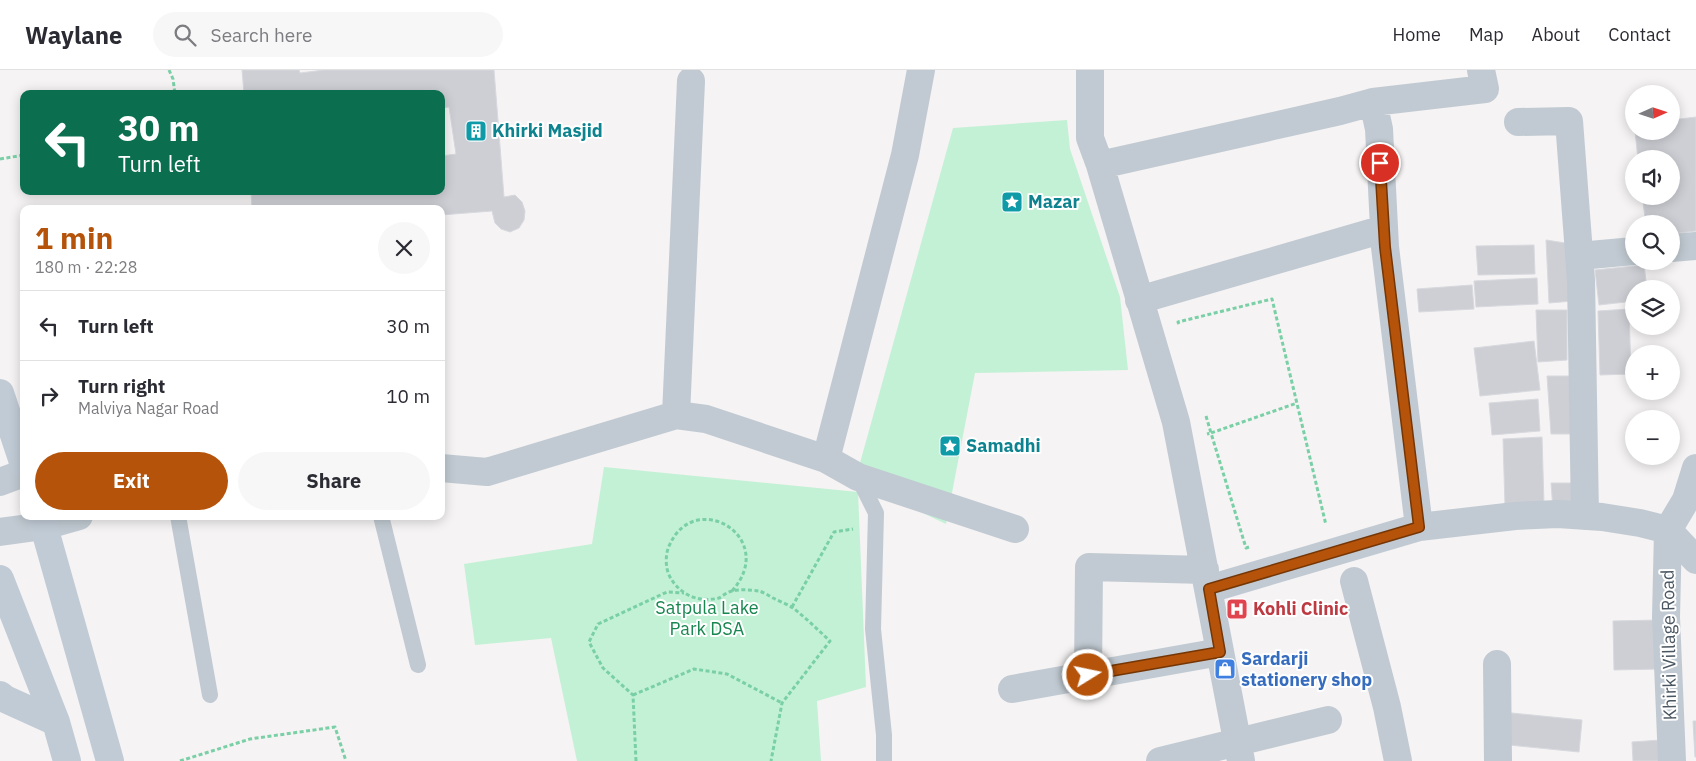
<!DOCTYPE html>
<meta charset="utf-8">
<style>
body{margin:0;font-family:"IBM Plex Sans",sans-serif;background:#f7f7f7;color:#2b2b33;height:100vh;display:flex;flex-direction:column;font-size:19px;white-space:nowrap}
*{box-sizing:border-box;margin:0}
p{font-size:16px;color:#7c7c81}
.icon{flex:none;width:28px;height:28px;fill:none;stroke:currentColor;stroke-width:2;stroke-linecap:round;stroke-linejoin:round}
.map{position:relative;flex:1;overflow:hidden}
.panel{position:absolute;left:20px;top:135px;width:425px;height:315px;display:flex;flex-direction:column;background:#fff;border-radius:10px;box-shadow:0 2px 12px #0003}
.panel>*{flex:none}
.guide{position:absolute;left:20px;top:20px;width:425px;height:105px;border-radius:10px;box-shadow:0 2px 12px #0003;background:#0b6e4f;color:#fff;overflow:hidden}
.needle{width:32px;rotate:87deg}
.fabs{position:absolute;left:1625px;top:15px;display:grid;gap:10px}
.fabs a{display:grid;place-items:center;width:55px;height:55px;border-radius:50%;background:#fff;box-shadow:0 2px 12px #0003;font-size:25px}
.pin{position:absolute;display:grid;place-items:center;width:42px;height:42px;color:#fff;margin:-21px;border:2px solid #fff;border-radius:50%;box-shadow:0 1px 5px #0007}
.me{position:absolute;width:55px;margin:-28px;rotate:80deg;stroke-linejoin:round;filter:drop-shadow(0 0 4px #0008)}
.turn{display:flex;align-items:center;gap:18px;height:105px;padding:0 15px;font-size:22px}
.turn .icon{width:65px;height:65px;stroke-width:2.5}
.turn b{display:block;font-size:35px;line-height:42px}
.round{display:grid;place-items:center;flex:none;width:52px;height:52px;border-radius:26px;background:#f7f7f7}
.head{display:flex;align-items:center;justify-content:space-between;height:85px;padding:0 15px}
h1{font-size:30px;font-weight:700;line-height:38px;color:#b45309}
.button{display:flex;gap:10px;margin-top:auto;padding:10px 15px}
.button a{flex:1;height:58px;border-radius:30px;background:#b45309;color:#fff;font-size:20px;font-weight:700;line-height:58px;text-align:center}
.button a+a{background:#f7f7f7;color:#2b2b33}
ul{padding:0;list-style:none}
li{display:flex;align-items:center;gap:15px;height:70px;padding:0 15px;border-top:1px solid #e1e1e2}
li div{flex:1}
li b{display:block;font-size:19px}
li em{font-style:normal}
header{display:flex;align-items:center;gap:30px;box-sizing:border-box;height:70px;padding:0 25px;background:#fff;border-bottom:1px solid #e1e1e2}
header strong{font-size:24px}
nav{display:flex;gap:28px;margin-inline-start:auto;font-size:18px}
.search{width:350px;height:45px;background:#f7f7f7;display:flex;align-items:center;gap:12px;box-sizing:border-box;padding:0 18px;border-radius:28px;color:#7c7c81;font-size:19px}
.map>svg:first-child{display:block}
.green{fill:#c3f1d5}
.building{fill:#cdcfd5;stroke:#d7d9de}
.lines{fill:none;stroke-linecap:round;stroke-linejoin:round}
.path{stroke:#7ad0a6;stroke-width:3;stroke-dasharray:4 2.5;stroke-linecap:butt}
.service{stroke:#c1cad2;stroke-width:16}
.minor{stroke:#c1cad2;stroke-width:28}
.secondary{stroke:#c1cbd6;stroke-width:28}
.route-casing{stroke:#753606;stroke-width:12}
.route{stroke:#b45309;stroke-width:9}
.labels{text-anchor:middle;stroke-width:4;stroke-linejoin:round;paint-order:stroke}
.culture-label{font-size:18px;font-weight:bold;fill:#0d838f;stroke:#fff;text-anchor:start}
.park-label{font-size:18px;fill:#17864f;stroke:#fff}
.health-label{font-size:18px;font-weight:bold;fill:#be3a42;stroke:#fff;text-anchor:start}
.street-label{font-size:18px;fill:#4a5661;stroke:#fff}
.shop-label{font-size:18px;font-weight:bold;fill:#366cbe;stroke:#fff;text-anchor:start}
</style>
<header>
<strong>Waylane</strong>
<div class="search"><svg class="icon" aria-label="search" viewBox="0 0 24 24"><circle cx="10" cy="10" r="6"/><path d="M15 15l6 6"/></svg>Search here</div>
<nav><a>Home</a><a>Map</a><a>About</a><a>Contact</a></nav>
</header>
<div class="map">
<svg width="1696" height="691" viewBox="0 0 1696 691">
<rect width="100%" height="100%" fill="#f5f3f3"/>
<!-- green -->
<path class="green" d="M 1067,50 L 1070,79 L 1120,227 L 1128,300 L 975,303 L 946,454 L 855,411 L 953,58 Z
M 604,397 L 858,422 L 866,617 L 817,631 L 821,691 L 577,691 L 551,568 L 475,575 L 464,494 L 592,474 Z"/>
<!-- building -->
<path class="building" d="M 242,0 L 299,0 L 300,3 L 324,0 L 494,0 L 504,127 L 515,125 L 522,132 L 525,141 L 524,150 L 519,158 L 510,162 L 501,159 L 495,153 L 492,141 L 441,145 L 441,139 L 252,139 L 251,121 L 441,121 L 441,86 L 456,84 L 449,37 L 441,38 L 441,24 L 244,24 Z
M 1696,47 L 1696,161 L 1671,164 L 1671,154 L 1646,154 L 1642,126 L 1671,126 L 1671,89 L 1638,89 L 1635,61 L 1671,61 L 1671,50 Z
M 1546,170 L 1565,173 L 1573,231 L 1549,233 Z
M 1534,175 L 1535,204 L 1478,205 L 1476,176 Z
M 1644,195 L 1647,219 L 1634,219 L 1634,231 L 1599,235 L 1595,200 Z
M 1537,208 L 1538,234 L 1476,237 L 1474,211 Z
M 1472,215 L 1474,239 L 1419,242 L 1417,219 Z
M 1629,239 L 1631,304 L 1600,305 L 1598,241 Z
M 1536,240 L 1567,240 L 1567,290 L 1538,292 Z
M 1534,271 L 1540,320 L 1480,326 L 1474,278 Z
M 1547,306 L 1571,306 L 1574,364 L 1551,364 Z
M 1538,329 L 1540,361 L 1492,365 L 1489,333 Z
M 1542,367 L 1544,435 L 1505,436 L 1503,369 Z
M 1551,413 L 1572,413 L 1573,439 L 1553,440 Z
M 1659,550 L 1659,599 L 1614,600 L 1613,551 Z
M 1502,642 L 1582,650 L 1579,682 L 1499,674 Z
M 1693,651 L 1696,651 L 1696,687 L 1695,687 Z
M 1661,670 L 1662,691 L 1633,691 L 1632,672 Z"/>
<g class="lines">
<!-- path -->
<path class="path" d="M 169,0 L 173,9 L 175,24
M 0,89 L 24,85
M 1179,254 L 1178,252 L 1272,229 L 1326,455
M 1206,346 L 1211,363 L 1207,364
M 1249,477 L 1246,478 L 1211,363 L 1297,333
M 732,521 C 779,468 696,418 670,474 C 665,483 665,498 670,507 C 680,525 699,533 719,528 C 723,526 727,522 732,521 C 739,519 752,520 759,521 C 763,522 768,525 773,528 C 779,531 787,534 793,538 C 806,548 818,560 830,571 L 782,633 L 771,691
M 792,537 L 834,462 L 853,459
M 633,625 L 694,599 L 727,604 L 782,633
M 180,691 L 250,669 L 335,657 L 346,691
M 636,691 L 633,625 L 603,598 L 589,572 L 598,554 L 667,522 L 684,523"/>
<!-- service -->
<path class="service" d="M 858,407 L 876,443 L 873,559 L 884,665 L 884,691
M 178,446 L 210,625
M 381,446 L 418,595"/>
<!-- minor -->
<path class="minor" d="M 1090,0 L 1090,68 L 1100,95 L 1176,352 L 1241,691
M 1373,32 L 1379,59 L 1385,177 L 1419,457
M 1518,52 L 1569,51 L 1581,210 L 1585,446
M 1100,95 L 1340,41 L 1373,32 L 1485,19 L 1481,0
M 1671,178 L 1696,176
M 1579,186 L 1634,181
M 1139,230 L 1384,159
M 676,345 L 691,11
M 826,389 L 905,85 L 921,0
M 441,398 L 487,402 L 676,345 L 706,349 L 826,389 L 858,407 L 1015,459
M 0,412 L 24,403
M 0,462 L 44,456 L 79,446
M 1354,511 L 1387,637 L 1398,691
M 1209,519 L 1419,457 L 1515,446 L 1558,444 L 1602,447 L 1640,453 L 1668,460 L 1696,490
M 1497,594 L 1498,691
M 1088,605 L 1089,497 L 1205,500
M 1012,619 L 1220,582
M 1160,691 L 1328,650
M 1672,691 L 1666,547 L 1668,460 L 1686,430 L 1696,398"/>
<!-- secondary -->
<path class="secondary" d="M 0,323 L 24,395
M 41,446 L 110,691
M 0,509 L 56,652 L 67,691
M 0,625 L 5,629 L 56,652"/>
</g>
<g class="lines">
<!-- route casing -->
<g class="route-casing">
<path id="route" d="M 1088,605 L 1220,582 L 1209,519 L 1419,457 L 1385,177 L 1380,93"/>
</g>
<!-- route -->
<use href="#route" class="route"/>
</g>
<!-- icons -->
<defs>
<g id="building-square" transform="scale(1.125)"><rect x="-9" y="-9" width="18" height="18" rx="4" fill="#0f9aa8" stroke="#fff"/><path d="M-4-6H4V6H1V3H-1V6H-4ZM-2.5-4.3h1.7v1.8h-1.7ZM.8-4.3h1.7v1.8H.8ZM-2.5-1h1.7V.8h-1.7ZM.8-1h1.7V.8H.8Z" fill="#fff"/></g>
<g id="sight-square" transform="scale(1.125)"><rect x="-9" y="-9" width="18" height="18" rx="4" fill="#0f9aa8" stroke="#fff"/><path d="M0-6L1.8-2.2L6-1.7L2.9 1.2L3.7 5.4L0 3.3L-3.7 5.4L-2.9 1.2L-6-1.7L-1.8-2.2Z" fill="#fff"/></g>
<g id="hospital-square" transform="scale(1.125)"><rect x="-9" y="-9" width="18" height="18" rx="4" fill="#e0444e" stroke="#fff"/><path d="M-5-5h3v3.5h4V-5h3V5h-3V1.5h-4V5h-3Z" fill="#fff"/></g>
<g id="shop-square" transform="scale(1.125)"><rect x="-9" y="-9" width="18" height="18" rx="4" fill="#3f7fe0" stroke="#fff"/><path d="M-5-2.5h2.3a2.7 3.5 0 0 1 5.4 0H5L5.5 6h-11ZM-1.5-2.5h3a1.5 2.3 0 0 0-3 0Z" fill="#fff"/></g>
</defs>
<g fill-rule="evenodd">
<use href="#building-square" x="476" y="61"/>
<use href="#sight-square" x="1012" y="132"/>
<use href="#sight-square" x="950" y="376"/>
<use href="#hospital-square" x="1237" y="539"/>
<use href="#shop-square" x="1225" y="599"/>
</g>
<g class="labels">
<!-- culture labels -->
<g class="culture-label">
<text x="492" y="67">Khirki Masjid</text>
<text x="1028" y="138">Mazar</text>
<text x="966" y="382">Samadhi</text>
</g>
<!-- park labels -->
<g class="park-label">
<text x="707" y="544">Satpula Lake<tspan x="707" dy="21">Park DSA</tspan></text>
</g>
<!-- health labels -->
<g class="health-label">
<text x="1253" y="545">Kohli Clinic</text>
</g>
<!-- street labels -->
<g class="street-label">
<text transform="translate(1669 575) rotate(-91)" y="6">Khirki Village Road</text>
</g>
<!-- shop labels -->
<g class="shop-label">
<text x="1241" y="595">Sardarji<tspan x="1241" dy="21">stationery shop</tspan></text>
</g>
</g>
</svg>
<div class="fabs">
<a><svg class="needle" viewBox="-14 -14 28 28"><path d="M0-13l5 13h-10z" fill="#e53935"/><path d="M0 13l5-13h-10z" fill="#7c7c81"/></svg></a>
<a><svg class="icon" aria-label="sound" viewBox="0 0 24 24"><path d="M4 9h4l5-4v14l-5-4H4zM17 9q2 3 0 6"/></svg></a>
<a><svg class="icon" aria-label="search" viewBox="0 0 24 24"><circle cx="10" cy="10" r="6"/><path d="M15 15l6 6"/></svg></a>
<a><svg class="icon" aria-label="layers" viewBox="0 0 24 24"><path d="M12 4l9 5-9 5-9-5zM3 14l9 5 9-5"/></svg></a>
<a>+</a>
<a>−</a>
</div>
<div class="pin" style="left:1380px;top:93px;background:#d93025"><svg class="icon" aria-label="arrive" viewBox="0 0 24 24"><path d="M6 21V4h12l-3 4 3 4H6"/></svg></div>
<svg class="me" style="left:1088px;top:605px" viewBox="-20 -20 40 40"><circle r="17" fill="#b45309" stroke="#fff" stroke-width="3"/><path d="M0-11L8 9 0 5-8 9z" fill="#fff"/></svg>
<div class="guide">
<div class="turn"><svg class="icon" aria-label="left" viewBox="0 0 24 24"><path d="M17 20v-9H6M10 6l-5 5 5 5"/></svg><div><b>30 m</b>Turn left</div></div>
</div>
<section class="panel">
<div class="head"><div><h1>1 min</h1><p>180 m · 22:28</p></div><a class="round"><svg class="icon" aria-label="close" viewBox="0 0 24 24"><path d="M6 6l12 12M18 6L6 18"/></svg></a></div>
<ul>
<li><svg class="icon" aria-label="left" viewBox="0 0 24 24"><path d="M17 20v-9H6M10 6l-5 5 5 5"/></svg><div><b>Turn left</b></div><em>30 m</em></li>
<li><svg class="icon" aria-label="right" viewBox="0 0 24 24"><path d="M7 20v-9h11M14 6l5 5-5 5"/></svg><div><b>Turn right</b><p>Malviya Nagar Road</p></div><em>10 m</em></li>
</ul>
<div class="button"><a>Exit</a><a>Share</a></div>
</section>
</div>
